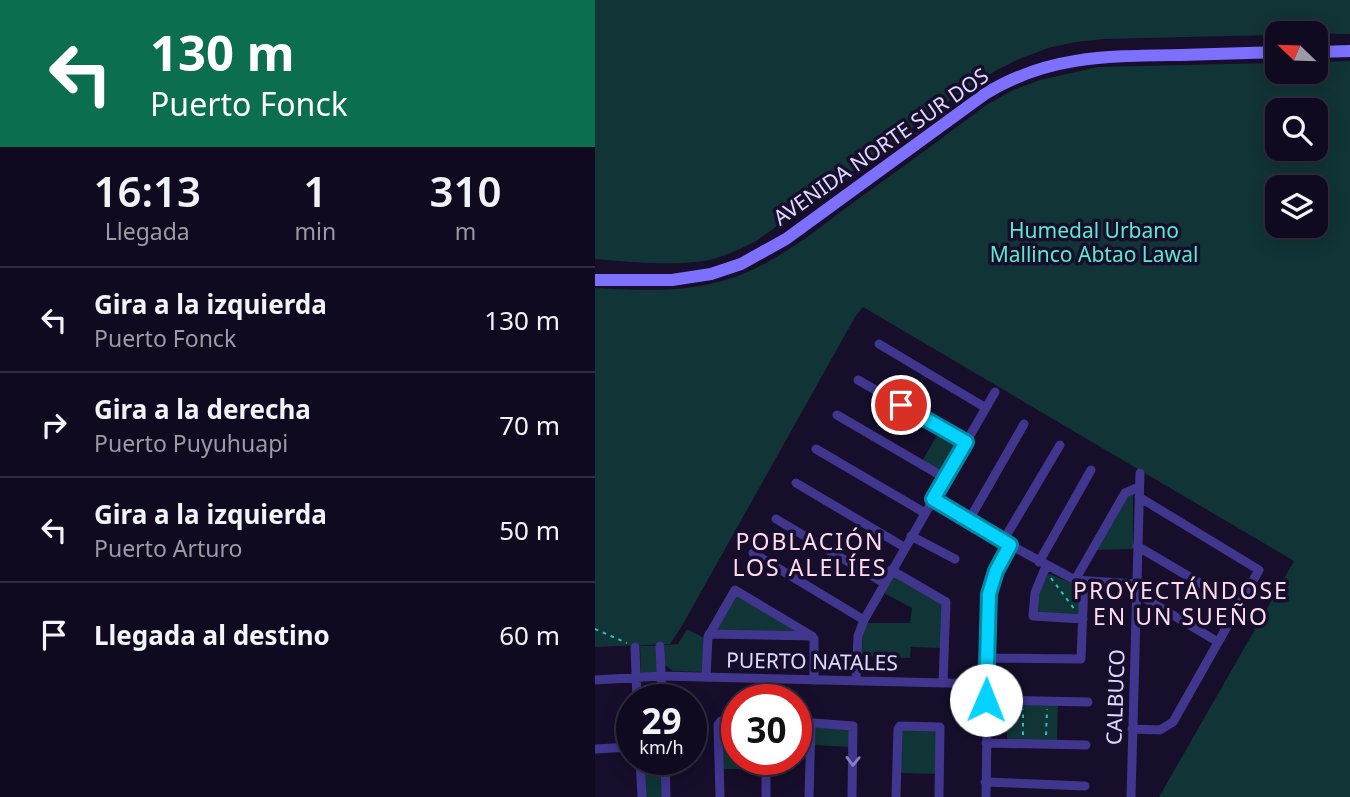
<!DOCTYPE html>
<html lang="es">
<meta charset="utf-8">
<style>
body{margin:0;font-family:"Noto Sans",sans-serif;background:#191329;color:#f1f3f6;height:100vh;display:flex;flex-direction:column;font-size:26px;white-space:nowrap}
*{box-sizing:border-box;margin:0}
p{font-size:23px;color:#9c9aa5}
.icon{flex:none;width:38px;height:38px;fill:none;stroke:currentColor;stroke-width:2;stroke-linecap:round;stroke-linejoin:round}
.map{position:relative;flex:1;overflow:hidden}
.panel{display:flex;flex-direction:column;background:#100a20;width:595px}
.panel>*{flex:none}
.banner{background:#0b6e4f;color:#fff;overflow:hidden}
.needle{width:46px;rotate:293deg}
.buttons{position:absolute;left:670px;top:21px;display:grid;gap:14px}
.buttons a{display:grid;place-items:center;width:63px;height:63px;border-radius:14px;background:#100a20;box-shadow:0 4px 18px #0003,0 0 0 2px #302b3e;font-size:35px}
.speed{position:absolute;left:21px;top:684px;display:flex;gap:14px;font-size:35px;font-weight:700;text-align:center}
.speed>*{display:grid;place-content:center;width:91px;height:91px;border-radius:50%;background:#100a20;box-shadow:0 4px 18px #0003,0 0 0 2px #302b3e;line-height:1}
.speed small{font-size:18px;font-weight:400}
.speed .limit{border:10px solid #d22;background:#fff;color:#111}
.pin{position:absolute;display:grid;place-items:center;width:60px;height:60px;color:#fff;margin:-30px;border:4px solid #fff;border-radius:50%;box-shadow:0 2px 7px #0007}
.me{position:absolute;width:77px;margin:-38px;rotate:1deg;stroke-linejoin:round;filter:drop-shadow(0 0 5px #0008)}
.turn{display:flex;align-items:center;gap:24px;height:147px;padding:0 35px;font-size:32px}
.turn .icon{width:91px;height:91px;stroke-width:2.5}
.turn b{display:block;font-size:49px;line-height:60px}
.eta{display:flex;justify-content:space-evenly;align-items:center;height:119px;text-align:center}
.eta b{font-size:42px;font-weight:600;line-height:49px}
ul{padding:0;list-style:none}
li{display:flex;align-items:center;gap:21px;height:105px;padding:0 35px;border-top:2px solid #302b3e}
li div{flex:1}
li b{display:block;font-size:26px}
li em{font-style:normal}
main{display:flex;flex:1;min-height:0}
.map>svg:first-child{display:block}
.green{fill:#113436;fill-rule:evenodd}
.lines{fill:none;stroke-linecap:round;stroke-linejoin:round}
.path{stroke:#25c4c6;stroke-width:2;stroke-dasharray:3.5 5;stroke-linecap:butt}
.street{stroke:#40368e;stroke-width:9}
.secondary{stroke:#7e70ff;stroke-width:12}
.oneway{stroke:#887fc1}
.route-casing{stroke:#0389a6;stroke-width:18}
.route{stroke:#05d3ff;stroke-width:12}
.labels{text-anchor:middle;stroke-width:7;stroke-linejoin:round;paint-order:stroke}
.street-label{font-size:21px;fill:#e0d9ff;stroke:#160e2b}
.park-label{font-size:21px;fill:#59ead1;stroke:#160e2b}
.neighbourhood-label{font-size:23px;letter-spacing:2px;fill:#ffdbef;stroke:#160e2b}
</style>
<main>
<section class="panel">
<div class="banner">
<div class="turn"><svg class="icon" aria-label="left" viewBox="0 0 24 24"><path d="M17 20v-9H6M10 6l-5 5 5 5"/></svg><div><b>130 m</b>Puerto Fonck</div></div>
</div>
<div class="eta">
<div><b>16:13</b><p>Llegada</p></div>
<div><b>1</b><p>min</p></div>
<div><b>310</b><p>m</p></div>
</div>
<ul>
<li><svg class="icon" aria-label="left" viewBox="0 0 24 24"><path d="M17 20v-9H6M10 6l-5 5 5 5"/></svg><div><b>Gira a la izquierda</b><p>Puerto Fonck</p></div><em>130 m</em></li>
<li><svg class="icon" aria-label="right" viewBox="0 0 24 24"><path d="M7 20v-9h11M14 6l5 5-5 5"/></svg><div><b>Gira a la derecha</b><p>Puerto Puyuhuapi</p></div><em>70 m</em></li>
<li><svg class="icon" aria-label="left" viewBox="0 0 24 24"><path d="M17 20v-9H6M10 6l-5 5 5 5"/></svg><div><b>Gira a la izquierda</b><p>Puerto Arturo</p></div><em>50 m</em></li>
<li><svg class="icon" aria-label="arrive" viewBox="0 0 24 24"><path d="M6 21V4h12l-3 4 3 4H6"/></svg><div><b>Llegada al destino</b></div><em>60 m</em></li>
</ul>
</section>
<div class="map">
<svg width="755" height="797" viewBox="0 0 755 797">
<rect width="100%" height="100%" fill="#160e2b"/>
<!-- green -->
<path class="green" d="M 0,0 L 755,0 L 755,34 L 682,33 L 682,35 L 509,39 L 480,42 L 453,48 L 424,59 L 402,70 L 371,89 L 160,242 C 144,249 127,258 109,261 C 76,266 34,262 0,259 Z
M 755,61 L 755,797 L 564,797 L 699,561 L 268,307 L 260,317 L 88,624 L 75,644 L 0,647 L 0,288 C 43,290 85,293 127,281 C 177,267 219,232 259,202 C 304,170 348,137 393,104 L 418,90 L 445,80 L 503,67 L 682,63 L 682,72 L 721,72 L 721,62 ZM 682,110 L 721,110 L 721,149 L 682,149 ZM 682,187 L 721,187 L 721,226 L 682,226 Z
M 344,432 L 362,443 L 345,471 L 327,461 Z
M 538,493 L 538,549 L 500,550 L 529,497 Z
M 452,573 L 486,587 L 485,616 L 443,615 L 440,603 Z
M 299,577 L 348,604 L 347,648 L 316,647 L 315,658 L 267,656 L 268,632 L 272,623 L 315,623 L 317,608 L 289,593 Z
M 141,595 L 201,630 L 201,632 L 121,630 Z
M 92,629 L 109,638 L 108,672 L 78,671 L 70,665 L 70,645 L 83,644 Z
M 45,646 L 61,646 L 62,673 L 46,674 Z
M 412,703 L 463,704 L 462,741 L 412,740 Z
M 142,724 L 142,760 L 168,760 L 168,769 L 127,769 L 127,726 Z
M 221,727 L 255,728 L 256,747 L 218,745 L 218,730 Z
M 306,729 L 342,730 L 342,774 L 305,773 Z
M 49,760 L 65,760 L 67,797 L 51,797 Z"/>
<g class="lines">
<!-- path -->
<path class="path" d="M 456,578 L 480,610
M 0,629 L 32,643
M 428,735 L 428,709
M 451,735 L 452,709"/>
<!-- street -->
<path class="street" d="M 284,344 L 391,408
M 263,380 L 371,442
M 242,415 L 350,478
M 221,449 L 330,513
M 201,483 L 309,547
M 338,499 L 415,545 L 480,580 L 541,584
M 181,519 L 289,583
M 374,520 L 429,424
M 316,536 L 360,559
M 408,541 L 465,445
M 542,546 L 620,592
M 158,553 L 269,620
M 444,562 L 496,470
M 451,566 L 440,593 L 438,616 L 488,619
M 296,570 L 351,602 L 348,683
M 480,580 L 530,493 L 544,487
M 541,593 L 623,642
M 114,634 L 216,636
M 65,646 L 67,700
M 40,647 L 42,700
M 392,658 L 486,659 L 489,582
M 111,677 L 113,637 L 140,590 L 217,636 L 219,639 L 219,680
M 0,680 L 66,676 L 391,684
M 261,681 L 263,636 L 269,620 L 400,392
M 391,700 L 493,702
M 537,729 L 565,730 L 578,722 L 664,570 L 544,497
M 391,743 L 491,745
M 0,749 L 37,747
M 45,760 L 47,797
M 70,760 L 71,797
M 390,782 L 490,786
M 125,797 L 123,725 L 126,721 L 142,722
M 171,797 L 171,760
M 214,797 L 216,726 L 219,723 L 258,726 L 257,797
M 301,797 L 303,729 L 305,726 L 345,727 L 344,797
M 391,797 L 394,594 L 401,571 L 415,545
M 536,797 L 545,473"/>
<!-- secondary -->
<path class="secondary" d="M 721,52 L 755,51
M 0,280 L 77,280 L 116,274 L 146,264 L 191,239 L 390,94 C 453,55 514,56 586,55 C 618,54 650,53 682,52"/>
</g>
<!-- one-way arrows -->
<defs><path id="oneway-chevron" d="M-2-3.5L2.5 0L-2 3.5" fill="none" stroke-width="1.6" stroke-linecap="round" stroke-linejoin="round" transform="scale(1.75)"/></defs>
<use class="oneway" href="#oneway-chevron" transform="translate(258 761) rotate(91)"/>
<g class="lines">
<!-- route casing -->
<g class="route-casing">
<path id="route" d="M 306,405 L 371,442 L 338,499 L 415,545 L 401,571 L 394,594 L 391,700"/>
</g>
<!-- route -->
<use href="#route" class="route"/>
</g>
<g class="labels">
<!-- street labels -->
<g class="street-label">
<text transform="translate(286 147) rotate(-35)" y="7">AVENIDA NORTE SUR DOS</text>
<text transform="translate(217 662) rotate(1)" y="7">PUERTO NATALES</text>
<text transform="translate(521 697) rotate(-88)" y="7">CALBUCO</text>
</g>
<!-- park labels -->
<g class="park-label">
<text x="499" y="238">Humedal Urbano<tspan x="499" dy="24">Mallinco Abtao Lawal</tspan></text>
</g>
<!-- neighbourhood labels -->
<g class="neighbourhood-label">
<text x="215" y="550">POBLACIÓN<tspan x="215" dy="26">LOS ALELÍES</tspan></text>
<text x="586" y="599">PROYECTÁNDOSE<tspan x="586" dy="26">EN UN SUEÑO</tspan></text>
</g>
</g>
</svg>
<div class="buttons">
<a><svg class="needle" viewBox="-14 -14 28 28"><path d="M0-13l5 13h-10z" fill="#e53935"/><path d="M0 13l5-13h-10z" fill="#9c9aa5"/></svg></a>
<a><svg class="icon" aria-label="search" viewBox="0 0 24 24"><circle cx="10" cy="10" r="6"/><path d="M15 15l6 6"/></svg></a>
<a><svg class="icon" aria-label="layers" viewBox="0 0 24 24"><path d="M12 4l9 5-9 5-9-5zM3 14l9 5 9-5"/></svg></a>
</div>
<div class="speed"><div>29<small>km/h</small></div><div class="limit">30</div></div>
<div class="pin" style="left:306px;top:405px;background:#d93025"><svg class="icon" aria-label="arrive" viewBox="0 0 24 24"><path d="M6 21V4h12l-3 4 3 4H6"/></svg></div>
<svg class="me" style="left:391px;top:700px" viewBox="-20 -20 40 40"><circle r="19" fill="#fff"/><path d="M0-13L10 11 0 6-10 11z" fill="#05d3ff"/></svg>
</div>
</main>
